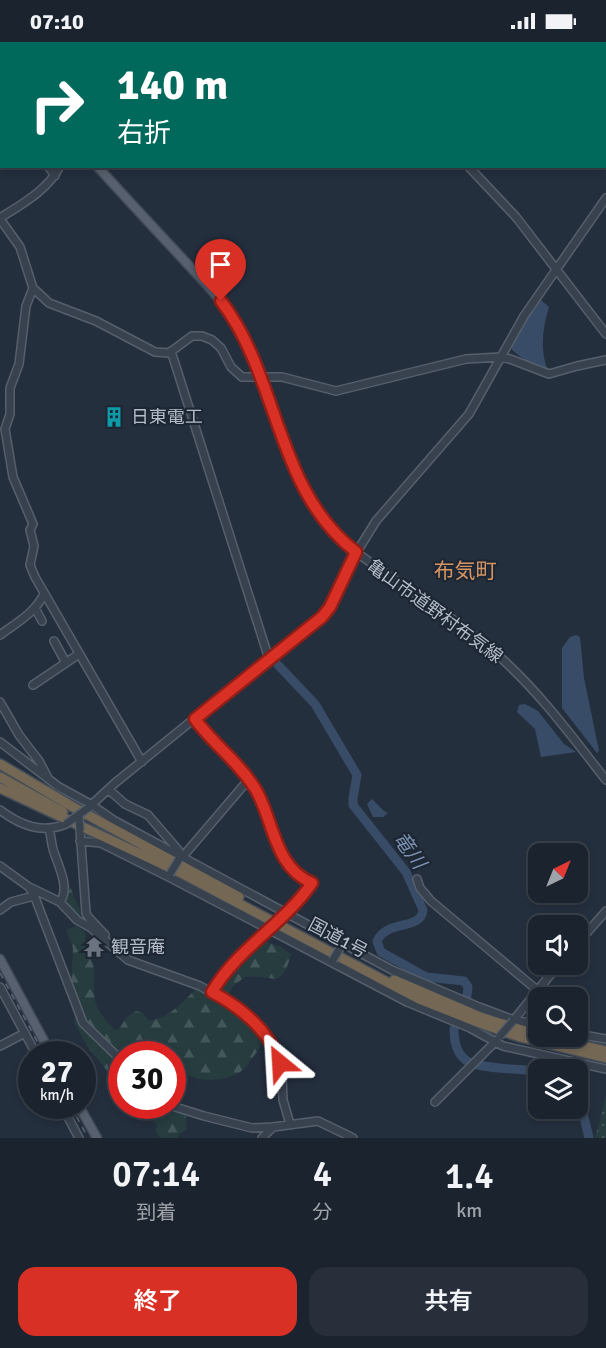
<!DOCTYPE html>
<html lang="ja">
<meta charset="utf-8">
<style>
body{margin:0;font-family:Signika,"Noto Sans JP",sans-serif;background:#282f3a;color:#f1f3f6;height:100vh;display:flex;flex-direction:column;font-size:22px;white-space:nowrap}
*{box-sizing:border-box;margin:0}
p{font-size:20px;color:#a0a4aa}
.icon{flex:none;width:33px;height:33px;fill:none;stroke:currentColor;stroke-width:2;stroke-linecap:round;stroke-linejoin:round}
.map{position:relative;height:1096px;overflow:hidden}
.drawer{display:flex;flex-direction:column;background:#1b232e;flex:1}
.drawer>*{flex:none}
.top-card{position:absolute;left:0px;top:0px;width:606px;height:126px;box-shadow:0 3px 9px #0003,0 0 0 2px #39404a;background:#00695c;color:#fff;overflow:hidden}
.needle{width:39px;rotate:43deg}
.fabs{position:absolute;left:528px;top:801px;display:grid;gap:12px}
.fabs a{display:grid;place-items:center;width:60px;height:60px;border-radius:12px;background:#1b232e;box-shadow:0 3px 9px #0003,0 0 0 2px #39404a;font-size:30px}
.speed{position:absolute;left:18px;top:999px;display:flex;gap:12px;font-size:30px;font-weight:700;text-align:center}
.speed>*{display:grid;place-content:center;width:78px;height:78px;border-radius:50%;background:#1b232e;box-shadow:0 3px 9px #0003,0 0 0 2px #39404a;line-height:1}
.speed small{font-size:15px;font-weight:400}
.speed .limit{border:9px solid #d22;background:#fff;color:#111}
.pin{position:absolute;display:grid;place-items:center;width:51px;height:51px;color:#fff;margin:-62px -26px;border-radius:50% 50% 50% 0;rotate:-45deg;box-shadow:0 0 6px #0007}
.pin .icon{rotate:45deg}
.me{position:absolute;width:66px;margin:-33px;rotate:333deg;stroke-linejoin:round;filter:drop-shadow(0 0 4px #0008)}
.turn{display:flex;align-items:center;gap:21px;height:126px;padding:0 18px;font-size:27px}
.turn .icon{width:78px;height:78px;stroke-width:2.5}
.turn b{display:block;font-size:42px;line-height:51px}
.eta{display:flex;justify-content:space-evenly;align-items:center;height:102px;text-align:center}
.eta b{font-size:36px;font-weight:600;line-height:42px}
.cta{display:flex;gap:12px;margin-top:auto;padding:12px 18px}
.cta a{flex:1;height:69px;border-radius:18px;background:#d93025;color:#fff;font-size:24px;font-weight:600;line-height:69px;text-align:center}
.cta a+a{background:#282f3a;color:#f1f3f6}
.status{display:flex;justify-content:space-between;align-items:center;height:42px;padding:0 30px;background:#1b232e;direction:ltr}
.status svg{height:16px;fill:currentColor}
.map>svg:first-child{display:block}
.forest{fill:url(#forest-firs)}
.park{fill:url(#park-dots)}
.water{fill:#394c67}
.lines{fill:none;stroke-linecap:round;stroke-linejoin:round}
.river{stroke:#394c67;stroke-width:9}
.minor-casing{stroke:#565f6c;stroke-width:10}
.major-casing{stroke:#414a57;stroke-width:11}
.highway-casing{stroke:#434c59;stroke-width:12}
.minor{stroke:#38414e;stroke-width:7}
.major{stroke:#56606e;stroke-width:8}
.highway{stroke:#746855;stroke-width:9}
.rail{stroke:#5a6575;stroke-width:1.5;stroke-dasharray:6 6;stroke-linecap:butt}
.minor-bridge-casing{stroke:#565f6c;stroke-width:10;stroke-linecap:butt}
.minor-bridge{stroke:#38414e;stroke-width:7}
.route-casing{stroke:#8d1f18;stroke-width:15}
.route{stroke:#d93025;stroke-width:10}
.labels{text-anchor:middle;stroke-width:4.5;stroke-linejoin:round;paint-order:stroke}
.poi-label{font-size:18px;fill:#b4bcc9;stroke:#1d2633;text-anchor:start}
.street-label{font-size:18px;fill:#b4bcc9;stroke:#1d2633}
.water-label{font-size:20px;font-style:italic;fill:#7c92b1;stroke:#1d2633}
.quarter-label{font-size:21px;fill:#d59563;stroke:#1d2633}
</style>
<div class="status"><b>07:10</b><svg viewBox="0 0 49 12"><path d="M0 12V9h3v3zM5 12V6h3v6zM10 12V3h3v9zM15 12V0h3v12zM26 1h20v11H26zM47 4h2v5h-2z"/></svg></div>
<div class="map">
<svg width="606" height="1096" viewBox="0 0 606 1096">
<defs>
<pattern id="forest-firs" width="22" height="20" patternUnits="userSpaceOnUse" patternTransform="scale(1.5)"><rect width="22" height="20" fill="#263c3f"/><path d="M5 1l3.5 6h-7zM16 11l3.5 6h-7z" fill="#435659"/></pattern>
<pattern id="park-dots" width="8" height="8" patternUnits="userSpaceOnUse" patternTransform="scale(1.5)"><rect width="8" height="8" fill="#263c3f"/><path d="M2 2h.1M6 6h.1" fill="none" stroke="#435659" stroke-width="1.8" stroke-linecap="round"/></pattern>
</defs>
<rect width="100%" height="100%" fill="#242f3e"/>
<!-- forest -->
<path class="forest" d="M 70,845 L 85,879 L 74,872 L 64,860 L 67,846 Z
M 76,884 L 85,890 C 86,896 84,902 86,909 C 89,915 93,920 94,927 C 96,935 93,943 94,951 C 95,967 104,977 115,988 L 119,987 L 127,975 L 136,969 L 143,971 L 149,979 C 170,975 182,961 197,946 C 221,959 246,973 261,998 C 261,1005 258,1009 253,1015 C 249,1021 244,1029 236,1032 C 217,1042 188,1039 173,1024 L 172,1012 L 161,1012 L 156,1009 L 151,1012 L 122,1012 L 121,1061 L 112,1035 L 87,1004 L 74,980 L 78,963 L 71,945 L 73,906 L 66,888 Z
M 264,899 L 281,905 L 291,912 C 281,951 273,931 245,935 L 234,943 L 229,952 L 219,949 L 218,945 L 243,916 Z
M 173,1057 L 186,1075 L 187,1087 L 178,1093 L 178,1096 L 160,1096 L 156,1090 L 157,1082 L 146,1072 L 128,1068 L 122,1064 L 172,1064 Z"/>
<!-- park -->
<path class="park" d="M 606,1054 L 606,1096 L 595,1096 Z"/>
<!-- water -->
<path class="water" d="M 541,258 L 549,265 C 542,287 540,310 548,329 L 531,323 L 512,308 L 512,304 L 524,280 Z
M 576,593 L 580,595 L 584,636 L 599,709 L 597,711 L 562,666 L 562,606 L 570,595 Z
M 525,662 L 538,669 L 564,702 L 576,710 L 541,715 L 535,687 L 517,670 L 519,663 Z
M 372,757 L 384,769 L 388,771 L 383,775 L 373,775 L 367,762 Z"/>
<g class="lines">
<!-- river -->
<path class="river" d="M 278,623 L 315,662 L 357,733 L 353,756 L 353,763 L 406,830 L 423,868 C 421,889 387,877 377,899 L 381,910 L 426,935 L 464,939 L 468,945 L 467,954
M 454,987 C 454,999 457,1014 469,1020 C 482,1027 522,1027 538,1029
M 578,1050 L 589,1096"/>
<!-- minor casing -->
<g class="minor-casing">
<path id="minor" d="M 105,0 L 105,2
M 348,0 L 350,2
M 166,2 L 167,0
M 0,37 L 2,41
M 48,124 L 55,134
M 468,124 L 516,175 L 606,292
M 0,176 C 22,162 48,148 60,124
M 0,177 L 20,205 L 33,246 L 49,261 L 96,279 L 155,310 L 169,311 L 192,294 L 202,294 L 212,298 L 221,306 L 231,325 L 242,335 L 282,335 L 336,349 L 466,317 L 501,315 L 510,317 L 549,332 L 577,324 L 606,318
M 33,246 L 26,264 L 19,322 L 10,346 L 10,372 L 5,387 L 13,435 L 33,482 L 30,488 L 34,504 L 30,523 L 35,535 L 142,720
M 171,309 L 269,617
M 356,510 C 404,546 457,576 501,616 C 541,652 573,696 606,738
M 35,566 L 42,579
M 0,593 C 16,581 35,571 44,552
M 54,599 L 66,621
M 33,643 L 79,612
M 0,660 L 19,693 L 39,719 L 48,736
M 195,677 C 213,702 240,721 256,748 C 274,779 274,826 312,841 L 302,855 L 286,872
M 0,700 L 59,745 L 92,763 L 115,779 L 392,928 L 479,965 L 514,978 L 538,983
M 109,748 L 125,762 L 148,773 L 179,809 L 181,815
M 88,766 L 115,741 L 327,569 L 350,521 L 376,479 L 469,372 L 524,274 L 606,156
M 0,768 C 20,783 41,792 66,782
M 49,787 C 51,793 51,800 53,807 C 57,822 71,845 60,860
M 80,788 L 86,871 L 89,876 L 105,893
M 80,799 L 101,801 L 169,835 L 407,960 L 470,986 L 503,1004 L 606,1027
M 180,815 L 185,812 L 249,737
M 0,824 L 29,845 L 60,860 L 77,878 L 91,886 L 128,918 L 200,944 L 240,967 L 264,991 L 277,1013 L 282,1033 L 283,1058 L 290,1082
M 417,837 L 420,846 L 431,859 L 537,948
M 30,847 L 34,853 L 83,981 L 122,1019
M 0,868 L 11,860 L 34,854
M 578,901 L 606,869
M 0,945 L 36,1012
M 212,950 C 227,924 250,906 272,886
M 513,979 L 559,922
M 578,992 L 606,997
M 0,1004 L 25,991
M 435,1060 L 497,998
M 62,1064 L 79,1096
M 172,1064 L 204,1074 L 252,1086 L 273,1085 L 318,1079 L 353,1096
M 262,1096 L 273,1085"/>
</g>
<!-- major casing -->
<g class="major-casing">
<path id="major" d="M 0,15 L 2,17
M 97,124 C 125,155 153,185 181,215 C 202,238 224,259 239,286 C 283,362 282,453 356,510
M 0,917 L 51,1012
M 79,1064 L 97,1096"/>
</g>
<!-- highway casing -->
<g class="highway-casing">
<path id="highway" d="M 154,2 L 157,0
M 0,722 L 73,765 L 239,855
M 0,735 L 63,770
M 0,746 L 183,832 L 419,957 L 477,980 L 520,995 L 606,1016
M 394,938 L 480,975 L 538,993
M 542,994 L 606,1009"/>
</g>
<!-- minor -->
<use href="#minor" class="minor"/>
<!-- major -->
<use href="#major" class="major"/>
<!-- highway -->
<use href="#highway" class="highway"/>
<!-- rail -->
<path class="rail" d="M 0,931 L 44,1012
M 71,1064 L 88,1096"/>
<!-- minor-bridge casing -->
<g class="minor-bridge-casing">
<path id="minor-bridge" d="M 79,774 L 80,788
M 66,782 L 88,766
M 170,832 L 179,817
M 272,886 L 283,874
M 333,918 L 341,904
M 500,994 L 513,979"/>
</g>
<!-- minor-bridge -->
<use href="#minor-bridge" class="minor-bridge"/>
</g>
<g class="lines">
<!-- route casing -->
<g class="route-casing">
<path id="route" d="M 221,259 C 280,336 275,448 356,510 L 330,565 L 322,575 L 195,677 C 213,702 240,721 256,748 C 274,779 274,825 312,841 C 284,882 237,907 212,950 C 242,966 269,988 280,1021"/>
</g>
<!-- route -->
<use href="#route" class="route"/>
</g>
<!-- icons -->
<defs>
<g id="building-bare" transform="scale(1.62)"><path d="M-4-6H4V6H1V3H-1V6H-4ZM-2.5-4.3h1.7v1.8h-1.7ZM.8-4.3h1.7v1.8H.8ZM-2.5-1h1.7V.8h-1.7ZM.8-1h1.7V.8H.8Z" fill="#0f9aa8" stroke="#1d2633" stroke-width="2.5" paint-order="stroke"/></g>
<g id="temple-bare" transform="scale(1.62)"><path d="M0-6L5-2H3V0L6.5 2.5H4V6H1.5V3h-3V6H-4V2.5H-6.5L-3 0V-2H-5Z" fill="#6b7280" stroke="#1d2633" stroke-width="2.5" paint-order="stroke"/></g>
</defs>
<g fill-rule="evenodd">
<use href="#building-bare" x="114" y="375"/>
<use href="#temple-bare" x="94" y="905"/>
</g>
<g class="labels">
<!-- poi labels -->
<g class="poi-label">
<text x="131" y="381">日東電工</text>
<text x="111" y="911">観音庵</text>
</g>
<!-- street labels -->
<g class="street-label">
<text transform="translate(435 569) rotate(36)" y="6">亀山市道野村布気線</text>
<text transform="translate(338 896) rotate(28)" y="6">国道1号</text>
</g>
<!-- water labels -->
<g class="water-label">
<text transform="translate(410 808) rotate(55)" y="7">竜川</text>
</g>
<!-- quarter labels -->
<g class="quarter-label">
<text x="465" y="536">布気町</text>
</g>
</g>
</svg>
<div class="fabs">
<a><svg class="needle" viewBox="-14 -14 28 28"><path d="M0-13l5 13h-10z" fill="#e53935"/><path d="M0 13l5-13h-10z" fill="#a0a4aa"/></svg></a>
<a><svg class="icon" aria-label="sound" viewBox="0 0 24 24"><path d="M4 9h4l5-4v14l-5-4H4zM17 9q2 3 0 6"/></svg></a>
<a><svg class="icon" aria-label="search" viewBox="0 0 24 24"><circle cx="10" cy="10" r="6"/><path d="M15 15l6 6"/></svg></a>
<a><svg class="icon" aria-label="layers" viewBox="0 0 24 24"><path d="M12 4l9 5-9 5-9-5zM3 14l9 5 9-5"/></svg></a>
</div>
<div class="speed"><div>27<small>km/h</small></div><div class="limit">30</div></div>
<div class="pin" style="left:221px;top:259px;background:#d93025"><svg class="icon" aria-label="arrive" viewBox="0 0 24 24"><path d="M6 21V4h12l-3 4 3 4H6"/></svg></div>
<svg class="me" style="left:280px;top:1021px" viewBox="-20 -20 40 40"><path d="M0-17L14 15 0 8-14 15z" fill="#d93025" stroke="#fff" stroke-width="4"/></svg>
<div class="top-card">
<div class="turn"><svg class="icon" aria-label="right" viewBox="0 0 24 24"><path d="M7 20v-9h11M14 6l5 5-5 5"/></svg><div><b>140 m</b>右折</div></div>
</div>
</div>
<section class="drawer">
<div class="eta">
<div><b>07:14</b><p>到着</p></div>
<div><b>4</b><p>分</p></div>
<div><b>1.4</b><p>km</p></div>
</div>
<div class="cta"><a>終了</a><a>共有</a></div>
</section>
